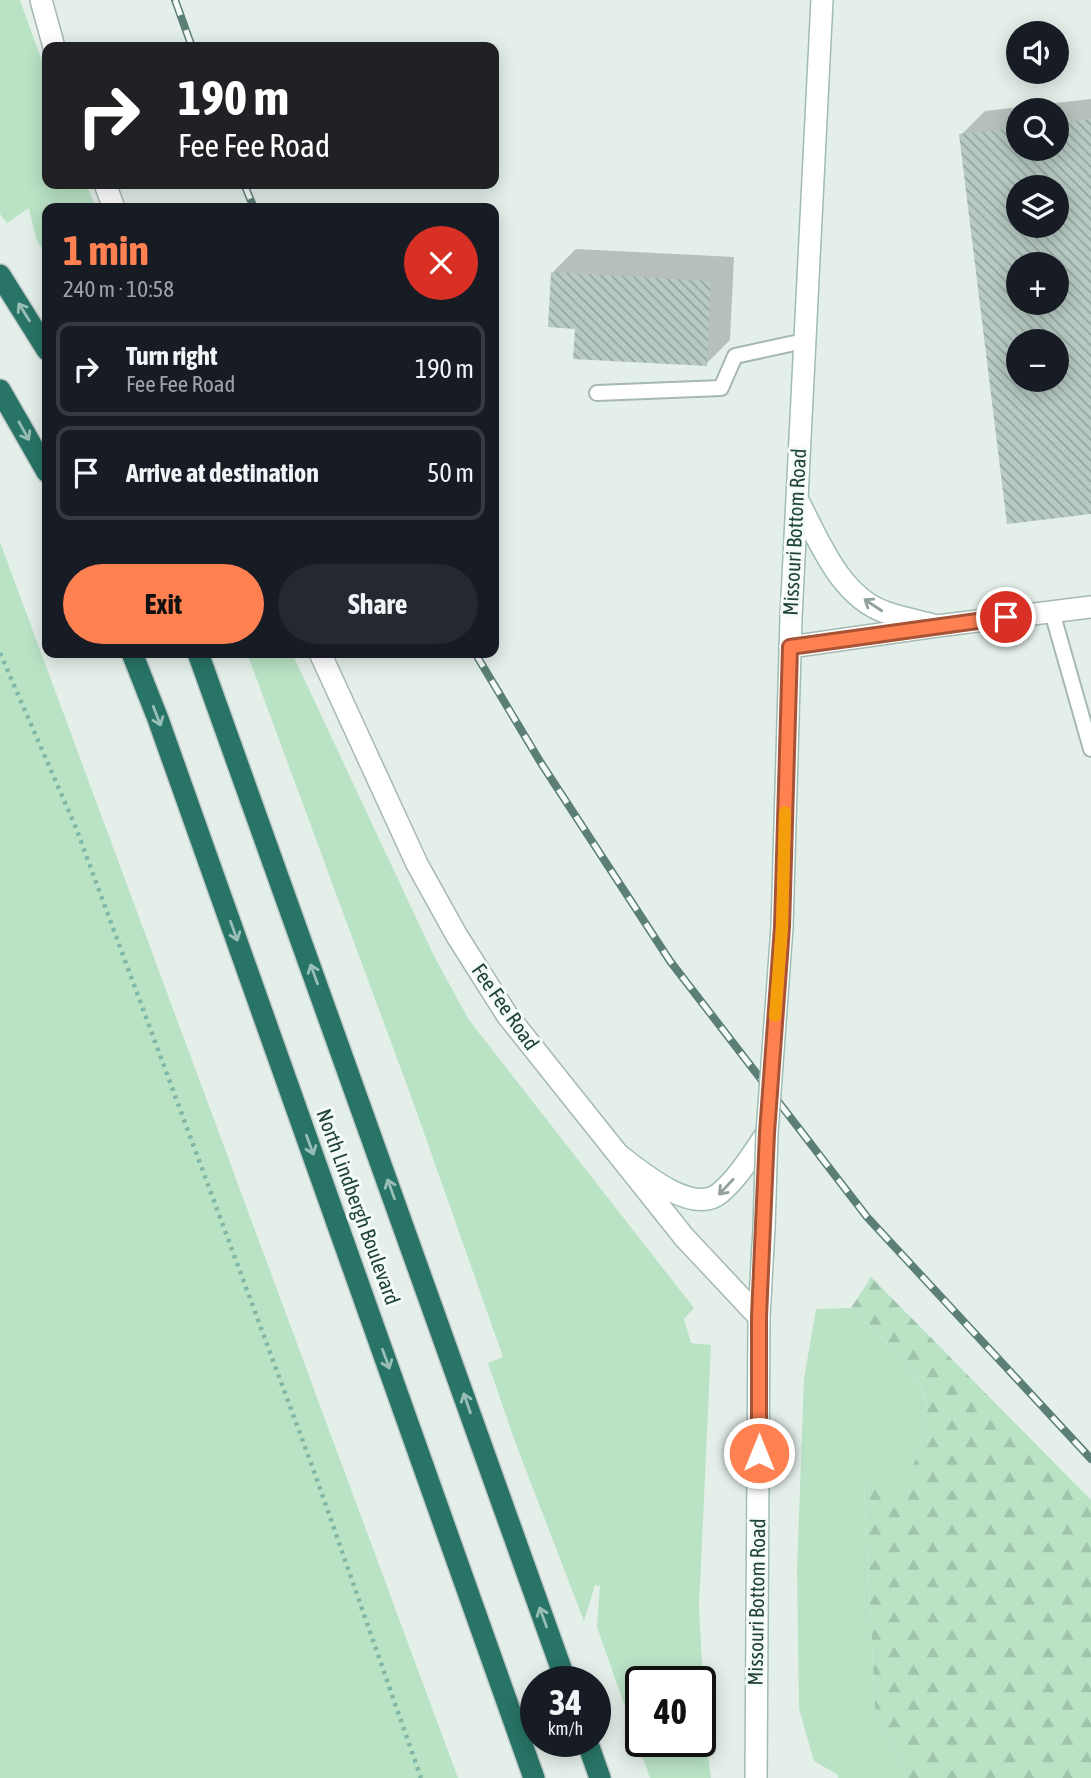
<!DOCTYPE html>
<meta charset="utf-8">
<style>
body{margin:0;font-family:"Asap Condensed",sans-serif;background:#242831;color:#f1f3f6;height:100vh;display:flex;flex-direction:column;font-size:26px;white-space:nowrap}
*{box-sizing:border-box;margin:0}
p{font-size:23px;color:#9ea1a6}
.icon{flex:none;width:38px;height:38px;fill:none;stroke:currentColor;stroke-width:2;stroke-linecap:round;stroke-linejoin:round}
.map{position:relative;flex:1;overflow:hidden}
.side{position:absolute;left:42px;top:203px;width:457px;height:455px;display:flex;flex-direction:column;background:#171b24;border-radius:14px;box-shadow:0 4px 18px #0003}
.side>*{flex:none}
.top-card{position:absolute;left:42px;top:42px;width:457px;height:147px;border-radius:14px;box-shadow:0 4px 18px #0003;background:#202124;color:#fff;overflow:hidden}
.controls{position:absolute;left:1006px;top:21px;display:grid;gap:14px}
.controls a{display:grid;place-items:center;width:63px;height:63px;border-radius:50%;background:#171b24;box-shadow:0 4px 18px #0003;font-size:35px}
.speed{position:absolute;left:520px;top:1666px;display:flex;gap:14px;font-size:35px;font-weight:700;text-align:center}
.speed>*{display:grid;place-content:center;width:91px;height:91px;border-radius:50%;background:#171b24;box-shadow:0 4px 18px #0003;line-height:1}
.speed small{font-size:18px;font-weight:400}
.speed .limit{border:4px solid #111;border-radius:10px;background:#fff;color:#111}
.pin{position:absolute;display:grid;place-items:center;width:60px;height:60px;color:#fff;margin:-30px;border:4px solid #fff;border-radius:50%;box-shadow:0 2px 7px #0007}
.me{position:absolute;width:77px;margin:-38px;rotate:0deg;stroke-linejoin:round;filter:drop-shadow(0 0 5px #0008)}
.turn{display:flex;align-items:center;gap:24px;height:147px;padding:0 21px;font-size:32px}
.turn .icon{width:91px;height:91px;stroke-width:2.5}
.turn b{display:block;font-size:49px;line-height:60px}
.round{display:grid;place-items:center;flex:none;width:74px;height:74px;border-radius:37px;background:#242831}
.headline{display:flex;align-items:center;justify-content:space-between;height:119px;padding:0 21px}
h1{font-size:42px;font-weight:700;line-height:52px;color:#ff8152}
.cta{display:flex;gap:14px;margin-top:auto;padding:14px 21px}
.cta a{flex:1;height:80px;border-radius:42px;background:#ff8152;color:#111;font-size:28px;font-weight:700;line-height:80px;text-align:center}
.cta a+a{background:#242831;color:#f1f3f6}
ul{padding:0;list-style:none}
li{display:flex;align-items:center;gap:21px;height:94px;margin:0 14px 10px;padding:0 7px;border:4px solid #363941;border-radius:14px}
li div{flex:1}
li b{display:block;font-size:26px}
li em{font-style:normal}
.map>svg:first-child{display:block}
.grass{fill:#bae3c6;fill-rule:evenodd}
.forest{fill:url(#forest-firs)}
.shadow{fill:#0003;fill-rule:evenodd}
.building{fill:url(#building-back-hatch);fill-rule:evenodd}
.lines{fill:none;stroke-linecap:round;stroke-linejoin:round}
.lane-casing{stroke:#a5b8b2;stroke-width:18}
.street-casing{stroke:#a5b8b2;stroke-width:24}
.secondary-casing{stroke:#a0bcb3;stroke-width:24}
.highway-casing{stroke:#c1cac8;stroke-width:24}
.path{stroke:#80b7a7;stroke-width:4.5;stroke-dasharray:3.5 5;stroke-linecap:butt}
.lane{stroke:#fff;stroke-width:14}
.street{stroke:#fff;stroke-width:21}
.secondary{stroke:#fff;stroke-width:21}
.highway{stroke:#287466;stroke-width:21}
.rail-casing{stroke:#5b7f76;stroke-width:8}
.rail{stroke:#f5fbf8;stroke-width:5;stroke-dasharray:16;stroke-linecap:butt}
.secondary-bridge-casing{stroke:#a0bcb3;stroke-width:24;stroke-linecap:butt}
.secondary-bridge{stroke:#fff;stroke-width:21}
.oneway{stroke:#99beb6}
.oneway2{stroke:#90a19d}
.route-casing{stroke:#a65435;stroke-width:18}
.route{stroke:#ff8152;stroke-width:12}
.slow{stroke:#f59e0b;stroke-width:12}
.labels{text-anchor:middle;stroke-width:6;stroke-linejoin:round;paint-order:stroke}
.street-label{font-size:21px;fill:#20433b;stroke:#f5fbf8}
</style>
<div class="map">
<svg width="1091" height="1778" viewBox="0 0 1091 1778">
<defs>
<pattern id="forest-firs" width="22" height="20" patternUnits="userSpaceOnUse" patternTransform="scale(1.75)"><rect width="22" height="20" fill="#bae3c6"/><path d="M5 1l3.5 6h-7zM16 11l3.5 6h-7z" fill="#a0c4ab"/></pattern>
<pattern id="building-back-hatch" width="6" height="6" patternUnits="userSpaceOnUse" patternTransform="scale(1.75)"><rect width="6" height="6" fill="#b8cac3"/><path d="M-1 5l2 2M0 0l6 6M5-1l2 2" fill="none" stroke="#95a6a0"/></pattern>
</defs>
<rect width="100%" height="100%" fill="#e4efea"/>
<!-- grass -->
<path class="grass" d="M 0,0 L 20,0 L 47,75 L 47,184 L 86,184 L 96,208 L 47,208 L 47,256 L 36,239 L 29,208 L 7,223 L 0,214 Z
M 0,542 L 458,1778 L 0,1778 Z
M 247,653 L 292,653 L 434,956 L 469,1020 L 694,1308 L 684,1319 L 691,1343 L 711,1345 L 699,1606 L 706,1743 L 711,1778 L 650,1778 L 597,1627 L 600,1586 L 595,1585 L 584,1621 L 514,1439 L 488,1363 L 503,1357 L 412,1099 ZM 640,1682 L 700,1682 L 700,1741 L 640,1741 Z
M 851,1308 C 874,1332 925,1373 927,1407 C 928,1434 915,1460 905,1486 L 864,1482 L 875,1707 L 907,1778 L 838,1778 L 838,1775 L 814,1761 L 799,1709 L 797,1569 L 804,1379 L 816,1309 Z"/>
<!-- forest -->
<path class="forest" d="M 871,1277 L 1091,1500 L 1091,1778 L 907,1778 L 875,1707 L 864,1482 L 905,1485 C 915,1460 928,1434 927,1406 C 925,1373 874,1332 851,1308 Z"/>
<!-- shadow -->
<path class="shadow" d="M 1091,99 L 1091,512 L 1009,522 L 961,135 L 985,111 ZM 1018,110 L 1057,110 L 1057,149 L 1018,149 ZM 1018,187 L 1057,187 L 1057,226 L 1018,226 ZM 1018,264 L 1057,264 L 1057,303 L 1018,303 ZM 1018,341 L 1057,341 L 1057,380 L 1018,380 Z
M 576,249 L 734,257 L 730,340 L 706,364 L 577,327 L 552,273 Z"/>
<!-- building -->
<path class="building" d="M 1091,119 L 1091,514 L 1007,524 L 959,134 L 1018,128 L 1018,149 L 1057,149 L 1057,123 ZM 1018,187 L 1057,187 L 1057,226 L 1018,226 ZM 1018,264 L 1057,264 L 1057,303 L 1018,303 ZM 1018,341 L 1057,341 L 1057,380 L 1018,380 Z
M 551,272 L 711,281 L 707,366 L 573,359 L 575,329 L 548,327 Z"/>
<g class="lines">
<!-- lane casing -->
<g class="lane-casing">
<path id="lane" d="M 597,393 L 721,388 L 735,356 L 804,341
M 1052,612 L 1091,749"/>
</g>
<!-- street casing -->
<g class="street-casing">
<path id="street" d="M 41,0 L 54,47
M 105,184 L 114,208
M 790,647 L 937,626 L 1091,607
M 320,653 L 417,864 L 457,936 L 507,1015 L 684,1237 L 759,1317"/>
</g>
<!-- secondary casing -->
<g class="secondary-casing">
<path id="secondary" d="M 797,499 C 818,538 839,596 885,612 C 901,618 920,621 937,626
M 782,927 L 791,618 L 822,0
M 619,1155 C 641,1172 693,1216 720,1193 C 739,1177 753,1153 767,1133
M 756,1778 L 759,1317 L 764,1228"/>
</g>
<!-- highway casing -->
<g class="highway-casing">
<path id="highway" d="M 0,275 L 47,350
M 0,390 L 47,472
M 132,653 L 158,719 L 534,1778
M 198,653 L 566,1682
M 587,1741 L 600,1778"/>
</g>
<!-- path -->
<path class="path" d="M 0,653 L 76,828 L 315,1474 L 421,1778"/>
<!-- lane -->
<use href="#lane" class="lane"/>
<!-- street -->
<use href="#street" class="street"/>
<!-- secondary -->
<use href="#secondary" class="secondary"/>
<!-- highway -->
<use href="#highway" class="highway"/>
<!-- rail casing -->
<g class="rail-casing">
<path id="rail" d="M 175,0 L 192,47
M 244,184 L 254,208
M 475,653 L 541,763 L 670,961 L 867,1217 L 1091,1459"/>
</g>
<!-- rail -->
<use href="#rail" class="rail"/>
<!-- secondary-bridge casing -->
<g class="secondary-bridge-casing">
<path id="secondary-bridge" d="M 764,1228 L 767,1133 L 782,927"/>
</g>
<!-- secondary-bridge -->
<use href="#secondary-bridge" class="secondary-bridge"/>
</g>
<!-- one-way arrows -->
<defs><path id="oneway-shaft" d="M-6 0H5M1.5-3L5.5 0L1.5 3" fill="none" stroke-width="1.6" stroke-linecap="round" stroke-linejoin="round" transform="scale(1.75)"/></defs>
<g class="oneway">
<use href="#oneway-shaft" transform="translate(24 312) rotate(-122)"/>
<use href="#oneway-shaft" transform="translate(24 431) rotate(61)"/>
<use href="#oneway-shaft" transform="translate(157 716) rotate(69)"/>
<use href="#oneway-shaft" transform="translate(234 931) rotate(70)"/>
<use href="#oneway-shaft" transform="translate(314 974) rotate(-110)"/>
<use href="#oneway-shaft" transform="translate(310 1145) rotate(70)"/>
<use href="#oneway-shaft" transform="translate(391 1189) rotate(-110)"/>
<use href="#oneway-shaft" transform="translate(386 1359) rotate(70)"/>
<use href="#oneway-shaft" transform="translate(467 1403) rotate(-109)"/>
<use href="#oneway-shaft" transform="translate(543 1617) rotate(-110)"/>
</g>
<g class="oneway2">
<use href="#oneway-shaft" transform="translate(873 605) rotate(-147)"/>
<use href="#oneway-shaft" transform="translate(726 1187) rotate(133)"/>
</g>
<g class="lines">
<!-- route casing -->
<g class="route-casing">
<path id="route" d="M 759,1453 L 759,1317 L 767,1133 L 782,927 L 790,647 L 1006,617"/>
</g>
<!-- route -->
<use href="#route" class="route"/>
<!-- slow -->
<path class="slow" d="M 775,1016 L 782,927 L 785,812"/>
</g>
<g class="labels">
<!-- street labels -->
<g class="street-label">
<text transform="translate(795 532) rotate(-87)" y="7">Missouri Bottom Road</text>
<text transform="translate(505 1007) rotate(55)" y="7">Fee Fee Road</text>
<text transform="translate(358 1207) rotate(70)" y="7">North Lindbergh Boulevard</text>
<text transform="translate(757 1602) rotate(-89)" y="7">Missouri Bottom Road</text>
</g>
</g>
</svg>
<div class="controls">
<a><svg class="icon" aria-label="sound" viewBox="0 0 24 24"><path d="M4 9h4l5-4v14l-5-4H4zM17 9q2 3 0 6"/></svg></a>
<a><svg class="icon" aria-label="search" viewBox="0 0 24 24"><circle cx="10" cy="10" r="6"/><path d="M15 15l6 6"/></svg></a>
<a><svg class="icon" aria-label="layers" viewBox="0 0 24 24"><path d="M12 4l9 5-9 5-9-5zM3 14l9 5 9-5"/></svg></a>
<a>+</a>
<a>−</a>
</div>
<div class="speed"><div>34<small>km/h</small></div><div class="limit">40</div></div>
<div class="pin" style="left:1006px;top:617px;background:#d93025"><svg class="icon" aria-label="arrive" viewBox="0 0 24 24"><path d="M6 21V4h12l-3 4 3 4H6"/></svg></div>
<svg class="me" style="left:759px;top:1453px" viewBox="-20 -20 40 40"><circle r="17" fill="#ff8152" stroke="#fff" stroke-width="3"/><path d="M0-11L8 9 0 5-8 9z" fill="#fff"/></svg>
<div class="top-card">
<div class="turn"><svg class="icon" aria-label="right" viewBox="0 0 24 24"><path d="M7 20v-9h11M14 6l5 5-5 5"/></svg><div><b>190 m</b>Fee Fee Road</div></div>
</div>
<section class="side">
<div class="headline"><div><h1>1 min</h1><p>240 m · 10:58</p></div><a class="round" style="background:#d93025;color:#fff"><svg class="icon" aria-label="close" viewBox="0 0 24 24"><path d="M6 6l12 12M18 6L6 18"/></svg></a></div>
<ul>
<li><svg class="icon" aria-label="right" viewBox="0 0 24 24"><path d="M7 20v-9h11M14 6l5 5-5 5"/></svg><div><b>Turn right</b><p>Fee Fee Road</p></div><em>190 m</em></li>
<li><svg class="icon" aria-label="arrive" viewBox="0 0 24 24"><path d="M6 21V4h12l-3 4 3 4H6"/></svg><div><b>Arrive at destination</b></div><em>50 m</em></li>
</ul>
<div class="cta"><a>Exit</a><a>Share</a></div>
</section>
</div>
